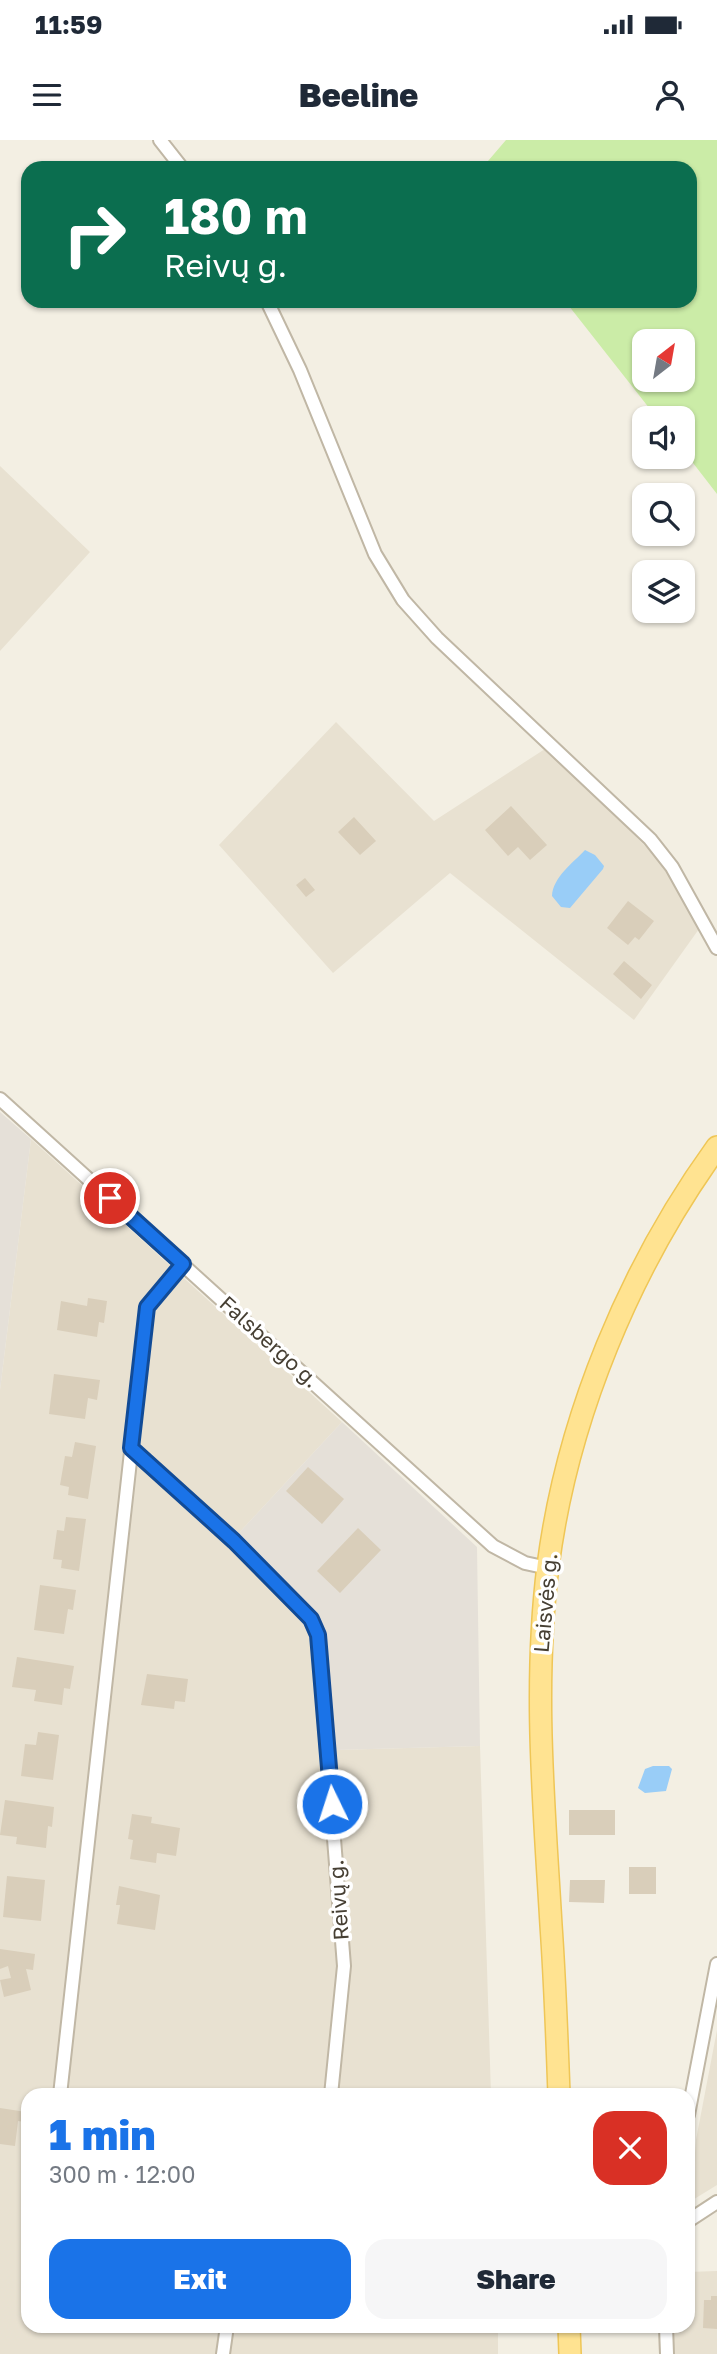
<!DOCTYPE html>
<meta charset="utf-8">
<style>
body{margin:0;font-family:"Golos Text",sans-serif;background:#f6f6f7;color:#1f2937;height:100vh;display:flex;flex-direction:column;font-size:26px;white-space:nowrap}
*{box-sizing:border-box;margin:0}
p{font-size:23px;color:#747a83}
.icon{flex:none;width:38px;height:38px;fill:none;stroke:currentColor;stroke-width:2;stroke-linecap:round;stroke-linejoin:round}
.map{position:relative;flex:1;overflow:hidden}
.sheet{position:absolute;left:21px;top:1948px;width:674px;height:245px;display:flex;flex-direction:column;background:#fff;border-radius:21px;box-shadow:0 2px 5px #0004}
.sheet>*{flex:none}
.banner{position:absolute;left:21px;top:21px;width:676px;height:147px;border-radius:21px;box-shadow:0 2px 5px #0004;background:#0b6e4f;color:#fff;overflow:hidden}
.needle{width:46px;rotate:31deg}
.buttons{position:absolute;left:632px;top:189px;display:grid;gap:14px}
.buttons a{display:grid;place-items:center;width:63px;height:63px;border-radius:14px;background:#fff;box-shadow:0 2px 5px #0004;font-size:35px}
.pin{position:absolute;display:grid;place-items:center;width:60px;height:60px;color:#fff;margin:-30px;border:4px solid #fff;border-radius:50%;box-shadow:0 2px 7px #0007}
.me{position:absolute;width:77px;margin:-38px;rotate:356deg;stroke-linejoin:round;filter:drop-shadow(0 0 5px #0008)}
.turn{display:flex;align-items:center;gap:24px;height:147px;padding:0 28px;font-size:32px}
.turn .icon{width:91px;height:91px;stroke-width:2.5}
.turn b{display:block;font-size:49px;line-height:60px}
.round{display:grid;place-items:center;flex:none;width:74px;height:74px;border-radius:21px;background:#f6f6f7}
.summary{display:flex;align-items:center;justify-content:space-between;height:119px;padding:0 28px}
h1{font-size:42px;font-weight:800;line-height:52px;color:#1a73e8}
.action{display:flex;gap:14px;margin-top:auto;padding:14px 28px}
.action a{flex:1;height:80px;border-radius:21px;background:#1a73e8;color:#fff;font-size:28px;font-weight:800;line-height:80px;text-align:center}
.action a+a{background:#f6f6f7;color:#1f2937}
.status{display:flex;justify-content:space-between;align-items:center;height:49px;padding:0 35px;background:#fff;direction:ltr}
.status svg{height:19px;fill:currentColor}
header{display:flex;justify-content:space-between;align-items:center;height:91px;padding:0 28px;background:#fff;font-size:32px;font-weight:800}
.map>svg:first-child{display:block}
.residential{fill:#e8e1d1}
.industrial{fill:#e5e0d8}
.green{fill:#cbeca7;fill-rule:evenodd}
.water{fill:#99cdf7}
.building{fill:#d9ceba}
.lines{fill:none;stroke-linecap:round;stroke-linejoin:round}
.minor-casing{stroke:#c0b7a5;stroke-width:16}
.primary-casing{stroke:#efc656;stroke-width:24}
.minor{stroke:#fff;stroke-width:12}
.primary{stroke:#ffe391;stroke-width:21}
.route-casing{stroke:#114b97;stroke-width:18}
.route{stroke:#1a73e8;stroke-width:12}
.labels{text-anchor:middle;stroke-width:7;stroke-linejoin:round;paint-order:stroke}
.street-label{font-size:21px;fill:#463f33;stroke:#fff}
</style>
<div class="status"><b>11:59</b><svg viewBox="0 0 49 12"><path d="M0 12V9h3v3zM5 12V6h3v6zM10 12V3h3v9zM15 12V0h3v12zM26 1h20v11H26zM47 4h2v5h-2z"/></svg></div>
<header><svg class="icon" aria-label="menu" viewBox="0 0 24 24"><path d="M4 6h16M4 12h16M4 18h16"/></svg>Beeline<svg class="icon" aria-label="person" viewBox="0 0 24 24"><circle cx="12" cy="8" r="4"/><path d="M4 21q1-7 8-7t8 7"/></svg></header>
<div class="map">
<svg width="717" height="2214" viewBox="0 0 717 2214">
<rect width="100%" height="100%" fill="#f3efe3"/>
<!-- residential -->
<path class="residential" d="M 0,326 L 90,412 L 0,511 Z
M 336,582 L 434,681 L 548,607 L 654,715 L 670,734 L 699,789 L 634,880 L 450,733 L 333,833 L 219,705 Z
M 31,999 L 342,1282 L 237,1395 L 319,1478 L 336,1610 L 480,1606 L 491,1955 L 28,1955 L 28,2186 L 498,2186 L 498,2214 L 0,2214 L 0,1250 Z
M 717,1890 L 717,2045 L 691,2061 L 696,2000 Z
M 717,2131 L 717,2214 L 659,2214 L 658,2186 L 688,2186 L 688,2132 Z"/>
<!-- industrial -->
<path class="industrial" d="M 0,972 L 31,999 L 0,1250 Z
M 342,1282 L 477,1407 L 480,1606 L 336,1610 L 319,1478 L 237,1395 Z"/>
<!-- green -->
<path class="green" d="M 506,0 L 717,0 L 717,354 L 683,310 L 682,278 L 657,278 L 565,161 L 690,161 L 690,28 L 482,28 ZM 644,201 L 682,201 L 682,240 L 644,240 Z"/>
<!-- water -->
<path class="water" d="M 585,710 L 595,715 L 604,726 L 603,729 L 570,768 L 561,767 L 552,756 C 553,737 573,723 585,710 Z
M 653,1626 L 669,1626 L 672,1629 L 666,1651 L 645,1653 L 638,1648 L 645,1629 Z"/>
<!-- building -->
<path class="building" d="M 511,666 L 547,705 L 530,720 L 518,707 L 508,716 L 485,690 Z
M 354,677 L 376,701 L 360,715 L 338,692 Z
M 305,738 L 315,750 L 306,757 L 296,745 Z
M 628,761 L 654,781 L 639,800 L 635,797 L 628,805 L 607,788 Z
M 624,821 L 652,845 L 641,859 L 613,834 Z
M 88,1158 L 107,1161 L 104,1183 L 99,1182 L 97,1197 L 57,1190 L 61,1161 L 87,1166 Z
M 54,1234 L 100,1240 L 97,1260 L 88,1258 L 85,1279 L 49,1274 Z
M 75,1302 L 96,1306 L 88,1359 L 68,1355 L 69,1347 L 60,1345 L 65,1316 L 72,1317 Z
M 308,1327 L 344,1359 L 322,1384 L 286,1351 Z
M 66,1377 L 86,1379 L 79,1431 L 61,1428 L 62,1420 L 53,1419 L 57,1390 L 64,1391 Z
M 358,1388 L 381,1410 L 340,1453 L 317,1431 Z
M 40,1445 L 76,1450 L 73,1470 L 68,1469 L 64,1494 L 34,1490 Z
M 17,1517 L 74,1526 L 70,1549 L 64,1548 L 62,1565 L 34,1561 L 36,1550 L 12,1547 Z
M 147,1534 L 188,1539 L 185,1562 L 175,1561 L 174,1569 L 141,1565 Z
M 38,1592 L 59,1595 L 53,1640 L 21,1636 L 25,1604 L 36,1605 Z
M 5,1660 L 54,1667 L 52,1687 L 48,1686 L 46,1708 L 16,1704 L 17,1697 L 0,1695 Z
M 569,1670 L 615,1670 L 615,1695 L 569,1695 Z
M 132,1674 L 152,1677 L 151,1683 L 180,1688 L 176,1716 L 157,1713 L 156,1723 L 130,1719 L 133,1700 L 128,1699 Z
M 629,1727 L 656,1727 L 656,1754 L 629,1754 Z
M 7,1736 L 45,1740 L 41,1781 L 3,1777 Z
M 570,1740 L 605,1740 L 604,1763 L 569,1762 Z
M 119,1746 L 160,1755 L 155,1790 L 117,1784 L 120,1765 L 116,1765 Z
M 0,1809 L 35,1814 L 33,1830 L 26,1829 L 31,1850 L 4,1857 L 0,1840 L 11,1838 L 8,1826 L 0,1829 Z
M 0,1968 L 26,1972 L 25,1982 L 18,1981 L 15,2006 L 0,2004 Z
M 711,2156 L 717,2156 L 717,2189 L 703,2188 L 704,2160 L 711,2160 Z"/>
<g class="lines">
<!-- minor casing -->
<g class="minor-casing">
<path id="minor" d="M 160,0 L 182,28
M 267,161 L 300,230 L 375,414 L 403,460 L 437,498 L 650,699 L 672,727 L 717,808
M 0,959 L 493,1406 L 525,1423 L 548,1428
M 131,1308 L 234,1401 L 311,1479 L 318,1495 L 344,1826 L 331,1955
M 60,1955 L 147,1167 L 183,1124
M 688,1975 L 717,1824
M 688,2081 L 717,2062
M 666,2186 L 667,2214
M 223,2214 L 227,2186"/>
</g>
<!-- primary casing -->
<g class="primary-casing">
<path id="primary" d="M 559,1955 C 557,1898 555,1842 551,1785 C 544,1665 533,1546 548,1426 C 567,1278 630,1127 717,1007
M 569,2186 L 570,2214"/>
</g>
<!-- minor -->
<use href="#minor" class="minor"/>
<!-- primary -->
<use href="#primary" class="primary"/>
</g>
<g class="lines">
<!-- route casing -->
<g class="route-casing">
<path id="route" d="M 110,1058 L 183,1124 L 147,1167 L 131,1308 L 234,1401 L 311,1479 L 318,1495 L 332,1664"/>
</g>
<!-- route -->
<use href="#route" class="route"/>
</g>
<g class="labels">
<!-- street labels -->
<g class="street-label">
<text transform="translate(269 1202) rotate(42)" y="7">Falsbergo g.</text>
<text transform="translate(546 1463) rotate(-85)" y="7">Laisvės g.</text>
<text transform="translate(339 1760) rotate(-94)" y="7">Reivų g.</text>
</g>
</g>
</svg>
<div class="buttons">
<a><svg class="needle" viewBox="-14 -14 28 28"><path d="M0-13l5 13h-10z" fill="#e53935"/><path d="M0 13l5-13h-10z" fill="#747a83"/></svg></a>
<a><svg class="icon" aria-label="sound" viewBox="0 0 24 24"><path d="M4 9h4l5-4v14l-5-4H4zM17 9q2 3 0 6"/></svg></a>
<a><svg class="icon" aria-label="search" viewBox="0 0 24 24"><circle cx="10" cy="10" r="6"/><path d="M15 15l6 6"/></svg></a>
<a><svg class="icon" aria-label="layers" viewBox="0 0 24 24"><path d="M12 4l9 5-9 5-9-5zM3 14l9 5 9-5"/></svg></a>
</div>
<div class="pin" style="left:110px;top:1058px;background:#d93025"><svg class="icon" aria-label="arrive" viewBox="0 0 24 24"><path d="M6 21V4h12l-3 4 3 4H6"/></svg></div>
<svg class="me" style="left:332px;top:1664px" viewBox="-20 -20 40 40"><circle r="17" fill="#1a73e8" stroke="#fff" stroke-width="3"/><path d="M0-11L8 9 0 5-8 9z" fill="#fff"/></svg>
<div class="banner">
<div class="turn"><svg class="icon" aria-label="right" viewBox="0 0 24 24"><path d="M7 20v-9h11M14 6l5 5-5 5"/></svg><div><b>180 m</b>Reivų g.</div></div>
</div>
<section class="sheet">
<div class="summary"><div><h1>1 min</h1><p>300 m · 12:00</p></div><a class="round" style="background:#d93025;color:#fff"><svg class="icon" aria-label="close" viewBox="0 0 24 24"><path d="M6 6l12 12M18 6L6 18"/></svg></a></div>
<div class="action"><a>Exit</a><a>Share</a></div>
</section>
</div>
